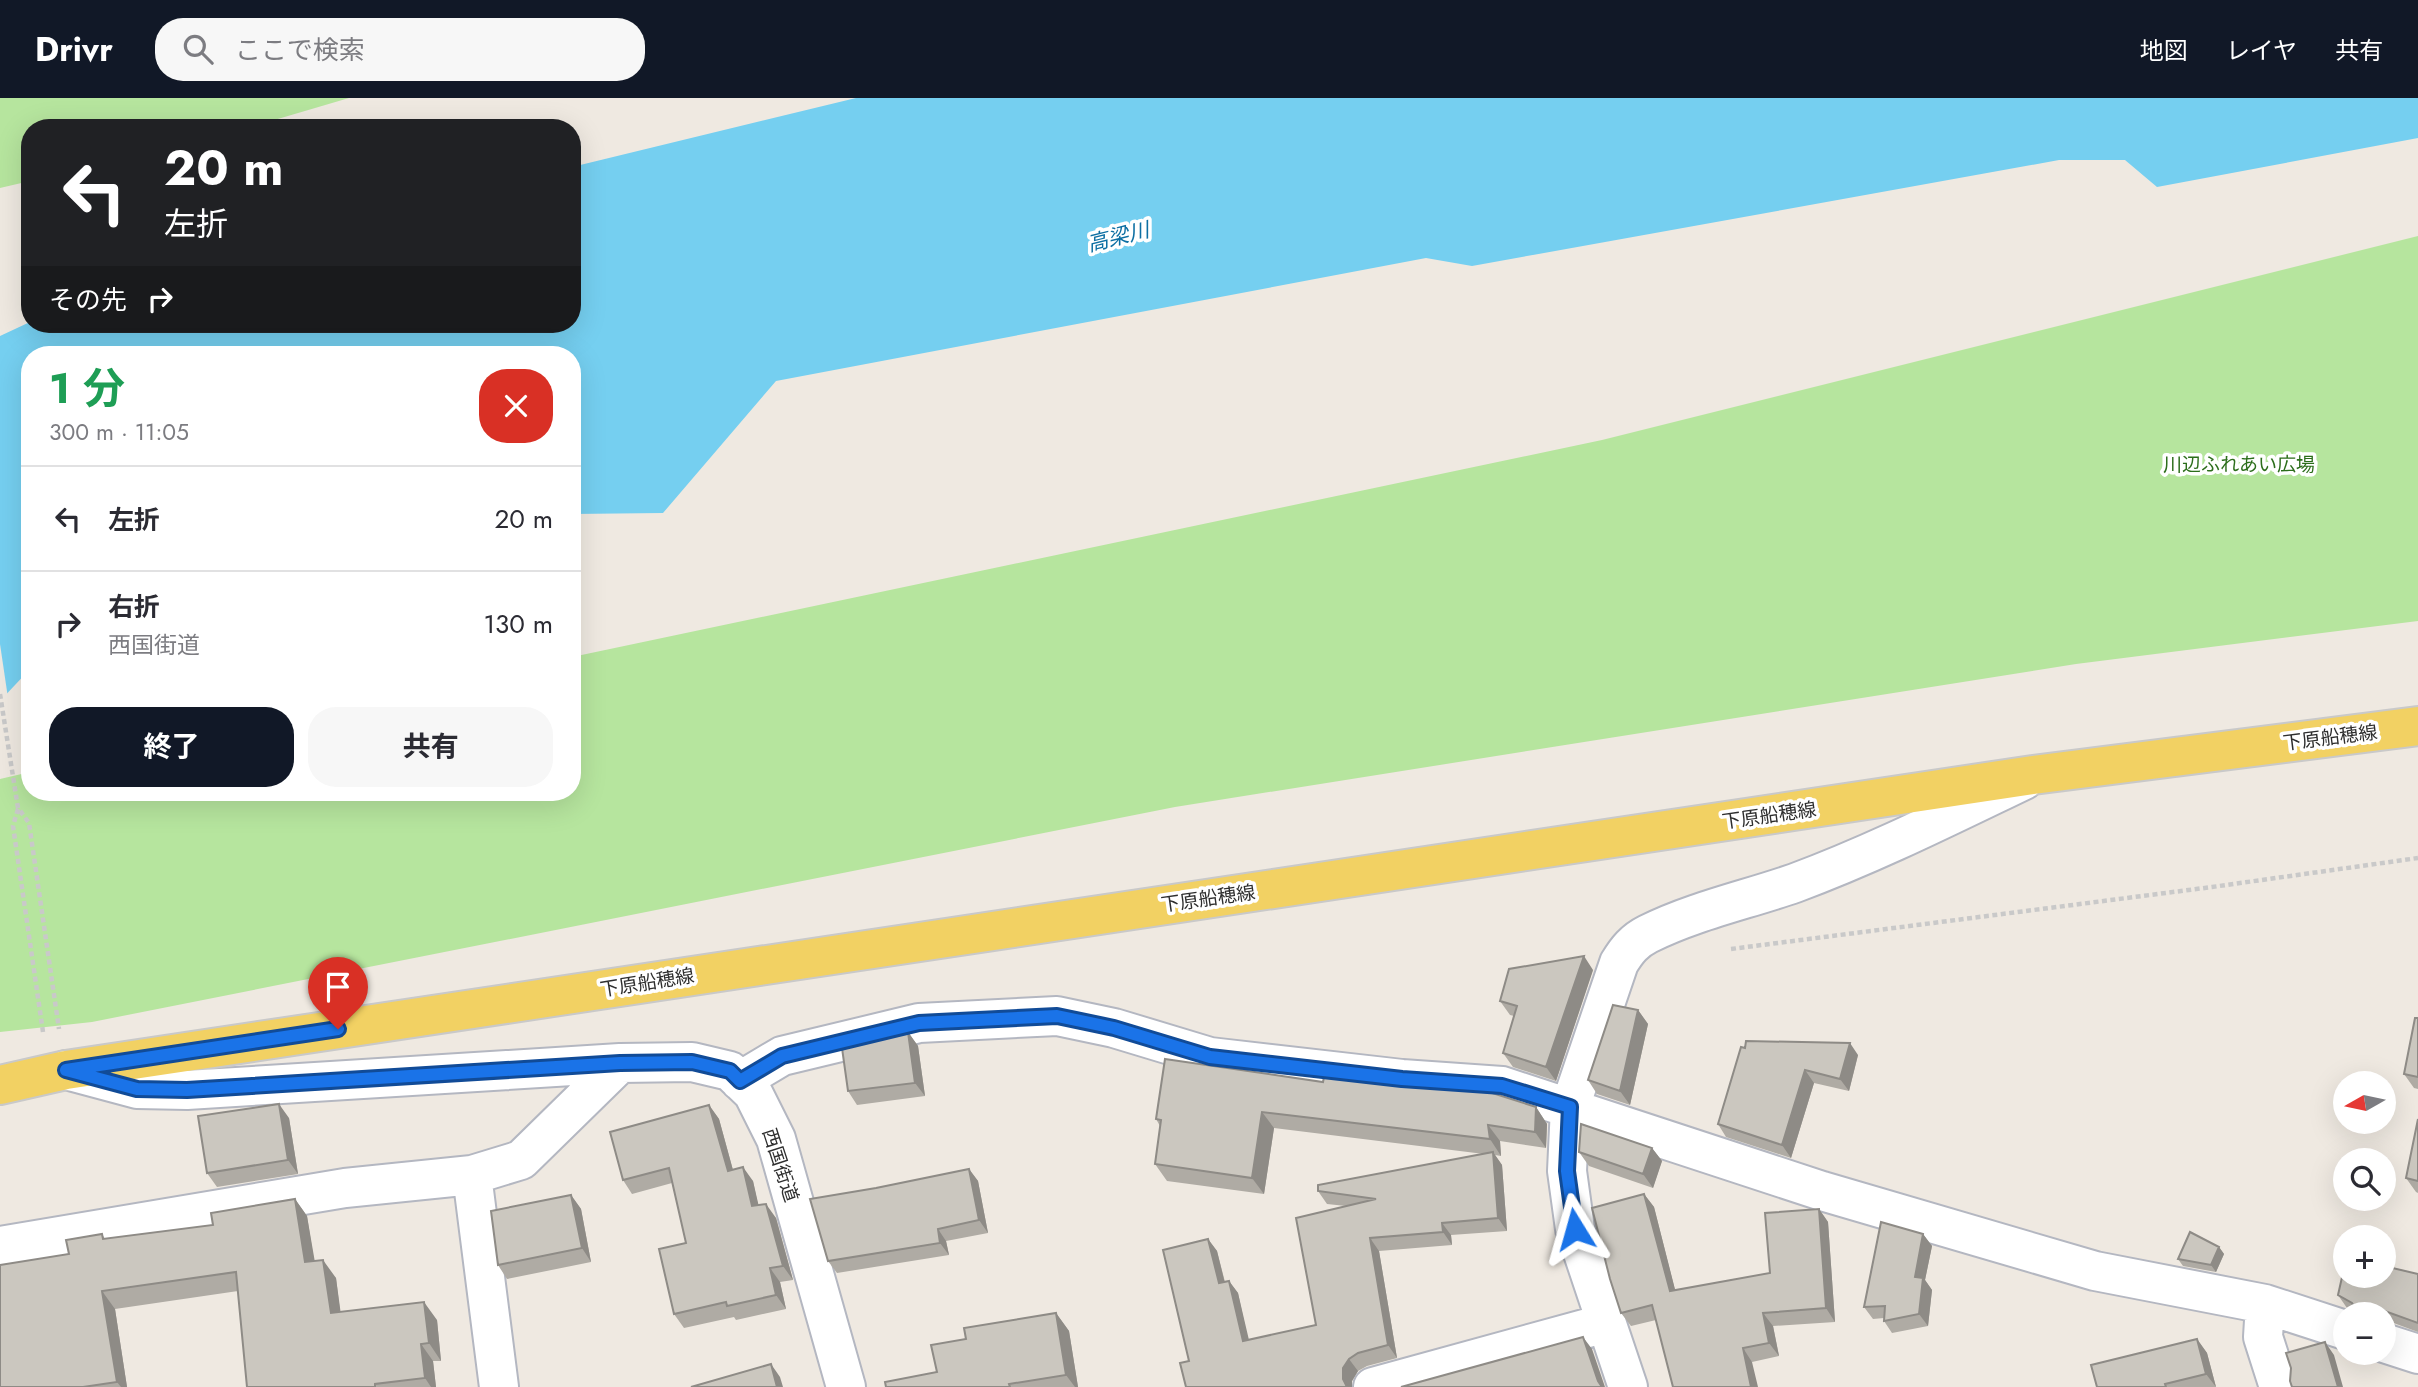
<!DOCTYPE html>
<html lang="ja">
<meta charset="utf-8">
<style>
body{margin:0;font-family:Jost,"Noto Sans JP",sans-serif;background:#f7f7f7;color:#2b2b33;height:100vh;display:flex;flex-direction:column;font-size:26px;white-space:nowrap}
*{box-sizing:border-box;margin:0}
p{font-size:23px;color:#7c7c81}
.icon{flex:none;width:38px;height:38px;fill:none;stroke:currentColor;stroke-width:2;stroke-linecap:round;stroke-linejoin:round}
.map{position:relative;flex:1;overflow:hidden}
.side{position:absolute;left:21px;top:248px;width:560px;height:455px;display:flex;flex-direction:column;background:#fff;border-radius:28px;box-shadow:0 7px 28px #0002}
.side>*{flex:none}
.hud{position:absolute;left:21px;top:21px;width:560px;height:214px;border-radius:28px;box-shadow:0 7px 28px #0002;background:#202124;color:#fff;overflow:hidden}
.needle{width:46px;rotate:261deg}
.tools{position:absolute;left:2333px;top:973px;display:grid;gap:14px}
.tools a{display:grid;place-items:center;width:63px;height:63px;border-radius:50%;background:#fff;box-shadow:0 7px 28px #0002;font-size:35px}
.pin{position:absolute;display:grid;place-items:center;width:60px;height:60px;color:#fff;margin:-72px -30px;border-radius:50% 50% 50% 0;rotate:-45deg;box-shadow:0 0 7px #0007}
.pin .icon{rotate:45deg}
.me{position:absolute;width:77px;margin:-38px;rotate:352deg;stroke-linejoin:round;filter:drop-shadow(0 0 5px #0008)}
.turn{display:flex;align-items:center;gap:24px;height:147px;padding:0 28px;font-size:32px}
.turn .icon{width:91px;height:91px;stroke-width:2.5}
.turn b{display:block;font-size:49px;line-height:60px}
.then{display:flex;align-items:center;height:66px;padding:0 28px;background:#0003;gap:14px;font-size:26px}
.round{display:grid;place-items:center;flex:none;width:74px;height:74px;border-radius:28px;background:#f7f7f7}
.overview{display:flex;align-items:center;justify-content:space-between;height:119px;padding:0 28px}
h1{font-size:42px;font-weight:700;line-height:52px;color:#1e9e55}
.cta{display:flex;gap:14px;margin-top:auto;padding:14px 28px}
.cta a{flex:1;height:80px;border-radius:28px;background:#111827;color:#fff;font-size:28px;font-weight:700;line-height:80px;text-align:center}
.cta a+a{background:#f7f7f7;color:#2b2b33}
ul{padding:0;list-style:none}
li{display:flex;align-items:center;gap:21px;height:105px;padding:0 28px;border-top:2px solid #e1e1e2}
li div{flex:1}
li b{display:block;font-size:26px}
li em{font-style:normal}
header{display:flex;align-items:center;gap:42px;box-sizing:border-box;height:98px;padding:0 35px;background:#111827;color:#fff}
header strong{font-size:33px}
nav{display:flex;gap:38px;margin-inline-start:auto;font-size:24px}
.search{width:490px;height:63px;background:#f7f7f7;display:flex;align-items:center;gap:18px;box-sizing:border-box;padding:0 24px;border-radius:28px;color:#7c7c81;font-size:26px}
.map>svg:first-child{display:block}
.green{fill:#b6e59e}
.water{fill:#75cff0}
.pier{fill:#efe9e1}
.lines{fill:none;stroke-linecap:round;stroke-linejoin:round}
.minor-casing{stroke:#b4b7c1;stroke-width:42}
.major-casing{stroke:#c9c9c9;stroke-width:42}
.path{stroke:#c9c9c9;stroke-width:4.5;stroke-dasharray:5 3.5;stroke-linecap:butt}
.minor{stroke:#fff;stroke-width:38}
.major{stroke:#f2d163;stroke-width:38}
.wall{fill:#afaba4}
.shaded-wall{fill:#8e8b86}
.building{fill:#cbc7bf;stroke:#8e8b86;stroke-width:2}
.route-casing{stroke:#114b97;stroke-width:18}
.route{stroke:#1a73e8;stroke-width:12}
.labels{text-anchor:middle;stroke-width:7;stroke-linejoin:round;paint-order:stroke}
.park-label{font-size:19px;fill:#2c6e1b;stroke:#fff}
.street-label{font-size:19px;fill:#2e2e2e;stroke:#fff}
.water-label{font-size:21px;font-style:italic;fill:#0d6fa3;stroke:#fff}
</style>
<header>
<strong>Drivr</strong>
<div class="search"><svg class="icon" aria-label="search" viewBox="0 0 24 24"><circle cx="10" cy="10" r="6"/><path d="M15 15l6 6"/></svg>ここで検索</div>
<nav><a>地図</a><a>レイヤ</a><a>共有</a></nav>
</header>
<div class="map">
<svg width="2418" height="1289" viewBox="0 0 2418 1289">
<rect width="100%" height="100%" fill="#efe9e1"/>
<!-- green -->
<path class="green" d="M 0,0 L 349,0 L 247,30 L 30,30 L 30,83 L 0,90 Z
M 2418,138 L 2418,523 L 2076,566 L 1175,709 L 92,924 L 0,934 L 0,681 L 30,674 L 30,695 L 572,695 L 572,559 L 1602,342 Z"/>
<!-- water -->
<path class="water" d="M 856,0 L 2418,0 L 2418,40 L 2157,89 L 2125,62 L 2059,62 L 1472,168 L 1426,160 L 776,283 L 663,415 L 572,416 L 572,257 L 30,257 L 30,571 L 0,603 L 0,238 L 30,224 L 30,226 L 572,226 L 572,69 Z"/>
<!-- pier -->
<path class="pier" d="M 0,546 L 8,600 L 0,607 Z"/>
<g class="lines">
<!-- minor casing -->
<g class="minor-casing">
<path id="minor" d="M 66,972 L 137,991 L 187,992 L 620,965 L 692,964 L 730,973 L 753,995 L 776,1041 L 846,1289
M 740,983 L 782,958 L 919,925 L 1057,918 L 1114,930 L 1210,959 L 1402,981 L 1502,988 L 1822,1093 L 2095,1173 L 2265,1206 L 2345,1232
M 472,1077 L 499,1289
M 0,1148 L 345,1090 L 472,1077 L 521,1062 L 620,965
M 2265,1206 L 2263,1239 L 2279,1289
M 2384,1245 L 2418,1256
M 1373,1289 L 1606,1225
M 1628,1289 L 1575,1131 L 1567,1073 L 1570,1009 L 1619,865 C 1627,852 1634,843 1648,836 C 1694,813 1746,802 1795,785 C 1873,756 1949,718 2024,682"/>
</g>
<!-- major casing -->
<g class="major-casing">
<path id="major" d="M 0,987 L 66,972 L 2033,677 L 2418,628"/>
</g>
<!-- path -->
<path class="path" d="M 0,596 L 18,710 L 29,725 L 59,931
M 18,711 L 13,728 L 43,934
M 1731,851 L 2212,789 L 2418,760"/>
<!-- minor -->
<use href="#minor" class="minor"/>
<!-- major -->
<use href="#major" class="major"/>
</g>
<!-- wall -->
<path class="wall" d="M 1593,872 L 1556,983 L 1513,969 L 1503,955 L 1514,918 L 1510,917 L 1500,903 Z
M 1638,912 L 1648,926 L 1630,1007 L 1597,996 L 1588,982 Z
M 2418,920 L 2418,991 L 2414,990 L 2404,976 Z
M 908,934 L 918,948 L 925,998 L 857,1007 L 848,993 Z
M 1745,950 L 1858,957 L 1849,993 L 1814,985 L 1791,1060 L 1726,1039 L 1718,1026 Z
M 1323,984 L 1536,1009 L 1547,1026 L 1546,1050 L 1500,1043 L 1501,1058 L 1495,1057 L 1502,1067 L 1507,1133 L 1451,1137 L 1452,1147 L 1379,1153 L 1397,1260 L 1367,1268 L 1358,1273 L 1352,1283 L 1189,1263 L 1208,1141 L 1217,1153 L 1225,1184 L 1229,1183 L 1238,1195 L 1248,1242 L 1316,1227 L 1346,1108 L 1327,1106 L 1318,1093 L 1484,1056 L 1274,1030 L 1264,1096 L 1167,1083 L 1155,1066 L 1160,1028 L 1156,1021 Z
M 709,1007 L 719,1021 L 733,1072 L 753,1083 L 758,1107 L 776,1120 L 793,1182 L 780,1184 L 786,1211 L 736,1222 L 734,1219 L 684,1230 L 674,1216 L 686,1145 L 672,1085 L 632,1096 L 623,1082 Z
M 289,1020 L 298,1076 L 217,1089 L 207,1075 Z
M 2418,1021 L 2418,1095 L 2416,1094 L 2406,1080 Z
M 1652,1050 L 1662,1063 L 1653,1090 L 1589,1068 L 1579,1054 Z
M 969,1071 L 978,1083 L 988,1135 L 946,1143 L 949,1157 L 837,1175 L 828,1163 L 876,1090 Z
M 1644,1096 L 1654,1109 L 1675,1192 L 1770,1175 L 1819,1111 L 1828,1124 L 1835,1224 L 1773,1228 L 1779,1258 L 1752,1264 L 1656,1222 L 1631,1228 L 1621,1215 Z
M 571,1097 L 581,1111 L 591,1164 L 507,1181 L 498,1167 Z
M 295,1101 L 307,1118 L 314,1163 L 336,1180 L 340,1213 L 437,1222 L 441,1263 L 433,1263 L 436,1289 L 247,1289 L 238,1193 L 115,1211 L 127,1289 L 0,1289 L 69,1156 L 102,1136 L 105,1141 L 213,1127 Z
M 1923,1136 L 1932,1148 L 1925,1182 L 1932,1192 L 1928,1228 L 1892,1235 L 1884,1223 L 1884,1220 L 1873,1221 L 1864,1209 Z
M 2219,1149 L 2224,1156 L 2216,1174 L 2183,1168 L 2178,1161 Z
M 2418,1176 L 2418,1234 L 2391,1224 L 2384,1224 L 2384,1216 L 2359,1216 L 2347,1210 L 2338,1197 Z
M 1056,1215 L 1069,1233 L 1078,1289 L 886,1289 L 937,1274 L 966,1241 Z
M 2197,1241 L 2207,1255 L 2216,1289 L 2097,1289 Z"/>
<!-- shaded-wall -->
<path class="shaded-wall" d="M 1584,858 L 1593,872 L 1556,983 L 1546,969 Z
M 1638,912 L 1648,926 L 1630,1007 L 1620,993 Z
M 908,934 L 918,948 L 925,998 L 915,985 Z
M 1850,945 L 1858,957 L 1849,993 L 1840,981 Z
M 1805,972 L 1814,985 L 1791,1060 L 1782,1047 Z
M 279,1006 L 289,1020 L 298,1076 L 288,1062 Z
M 709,1007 L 719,1021 L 737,1087 L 728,1073 Z
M 1536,1009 L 1547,1026 L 1546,1050 L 1535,1034 Z
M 1262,1014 L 1274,1030 L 1264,1096 L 1252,1080 Z
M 1488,1027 L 1500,1043 L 1501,1058 L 1490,1041 Z
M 1652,1050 L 1662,1063 L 1653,1090 L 1643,1076 Z
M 1493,1054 L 1502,1067 L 1507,1133 L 1498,1120 Z
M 743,1069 L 753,1083 L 762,1122 L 752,1108 Z
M 969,1071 L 978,1083 L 988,1135 L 979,1122 Z
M 1644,1096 L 1654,1109 L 1679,1207 L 1670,1193 Z
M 571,1097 L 581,1111 L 591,1164 L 582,1150 Z
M 295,1101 L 307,1118 L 318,1182 L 305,1164 Z
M 766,1106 L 776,1120 L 793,1182 L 783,1168 Z
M 1819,1111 L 1828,1124 L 1835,1224 L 1826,1210 Z
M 1442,1125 L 1451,1137 L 1452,1147 L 1443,1134 Z
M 938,1131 L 946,1143 L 949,1157 L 940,1145 Z
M 1923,1136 L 1932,1148 L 1925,1182 L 1932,1192 L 1928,1228 L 1919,1216 L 1915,1179 Z
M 1370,1140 L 1379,1153 L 1397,1260 L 1388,1247 Z
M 1208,1141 L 1217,1153 L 1228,1198 L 1219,1185 Z
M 2219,1149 L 2224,1156 L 2216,1174 L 2211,1167 Z
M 323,1162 L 336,1180 L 343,1232 L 331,1215 Z
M 770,1170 L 780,1184 L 786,1211 L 776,1197 Z
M 1229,1183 L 1238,1195 L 1252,1255 L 1243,1243 Z
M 102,1193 L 115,1211 L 127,1289 L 121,1289 L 117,1284 Z
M 424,1204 L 437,1222 L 441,1263 L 429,1245 Z
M 1056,1215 L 1069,1233 L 1078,1289 L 1075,1289 L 1066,1277 Z
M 1763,1215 L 1773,1228 L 1779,1258 L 1769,1245 Z
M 1583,1239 L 1592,1251 L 1605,1289 L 1602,1289 L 1598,1283 Z
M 2197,1241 L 2207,1255 L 2216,1289 L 2206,1276 Z
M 2325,1244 L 2334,1257 L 2343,1289 L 2338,1289 Z
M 421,1246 L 433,1263 L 436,1289 L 431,1289 L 425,1280 Z
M 1743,1250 L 1752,1264 L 1758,1289 L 1751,1289 Z
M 1349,1261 L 1358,1273 L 1352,1283 L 1352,1289 L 1347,1289 L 1343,1281 L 1343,1270 Z
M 771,1266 L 780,1279 L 783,1289 L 777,1289 Z"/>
<!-- building -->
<path class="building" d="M 1584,858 L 1546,969 L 1503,955 L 1517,908 L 1500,903 L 1509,871 Z
M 1613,907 L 1638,912 L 1620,993 L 1588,982 Z
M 2415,920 L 2418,920 L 2418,979 L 2404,976 Z
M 908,934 L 915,985 L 848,993 L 842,950 Z
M 1746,943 L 1850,945 L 1840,981 L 1805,972 L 1782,1047 L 1718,1026 L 1741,949 L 1745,950 Z
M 1165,961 L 1323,984 L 1324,979 L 1486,993 L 1536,1009 L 1535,1034 L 1488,1027 L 1490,1041 L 1262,1014 L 1252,1080 L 1155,1066 L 1161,1022 L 1156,1021 Z
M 279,1006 L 288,1062 L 207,1075 L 198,1018 Z
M 709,1007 L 728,1073 L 743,1069 L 752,1108 L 766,1106 L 783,1168 L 770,1170 L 776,1197 L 727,1208 L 726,1204 L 674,1216 L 659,1151 L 686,1145 L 669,1070 L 623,1082 L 610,1034 Z
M 2418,1021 L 2418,1083 L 2406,1080 Z
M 1581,1026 L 1652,1050 L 1643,1076 L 1579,1054 Z
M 1493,1054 L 1498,1120 L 1442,1125 L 1443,1134 L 1370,1140 L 1388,1247 L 1358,1255 L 1349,1261 L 1343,1270 L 1343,1281 L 1347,1289 L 1186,1289 L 1180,1265 L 1189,1263 L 1163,1152 L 1208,1141 L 1219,1185 L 1229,1183 L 1243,1243 L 1316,1227 L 1296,1120 L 1376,1101 L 1318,1093 L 1318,1087 Z
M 969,1071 L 979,1122 L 938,1131 L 940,1145 L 828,1163 L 810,1101 L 876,1090 Z
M 1644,1096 L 1670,1193 L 1770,1175 L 1765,1115 L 1819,1111 L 1826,1210 L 1763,1215 L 1769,1245 L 1743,1250 L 1751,1289 L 1673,1289 L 1652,1207 L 1621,1215 L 1610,1181 L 1592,1110 Z
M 571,1097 L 582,1150 L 498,1167 L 491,1113 Z
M 295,1101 L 305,1164 L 323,1162 L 331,1215 L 424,1204 L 429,1245 L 421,1246 L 425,1280 L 375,1286 L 375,1289 L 247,1289 L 236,1174 L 102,1193 L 117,1284 L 83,1289 L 0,1289 L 0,1167 L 69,1156 L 66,1142 L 102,1136 L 103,1141 L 213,1127 L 211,1115 Z
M 1881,1124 L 1923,1136 L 1915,1179 L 1923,1180 L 1919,1216 L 1884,1223 L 1885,1208 L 1864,1209 Z
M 2190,1134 L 2219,1149 L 2211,1167 L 2178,1161 Z
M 2345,1166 L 2345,1178 L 2384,1178 L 2384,1168 L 2418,1176 L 2418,1225 L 2382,1212 L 2372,1211 L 2365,1214 L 2356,1212 L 2352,1205 L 2338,1197 Z
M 1056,1215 L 1066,1277 L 1009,1286 L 1010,1289 L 886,1289 L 885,1284 L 937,1274 L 931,1247 L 966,1241 L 964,1230 Z
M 1583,1239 L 1598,1283 L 1602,1289 L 1401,1289 Z
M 2197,1241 L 2206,1276 L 2165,1286 L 2166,1289 L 2097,1289 L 2091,1267 Z
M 2325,1244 L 2338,1289 L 2292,1289 L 2290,1283 L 2291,1270 L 2286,1255 Z
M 771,1266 L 777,1289 L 691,1289 Z"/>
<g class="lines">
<!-- route casing -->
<g class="route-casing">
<path id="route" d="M 338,931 L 66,972 L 137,991 L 187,992 L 620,965 L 692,964 L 730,973 L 740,983 L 782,958 L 919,925 L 1057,918 L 1114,930 L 1210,959 L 1402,981 L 1502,988 L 1570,1009 L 1567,1073 L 1575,1131"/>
</g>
<!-- route -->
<use href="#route" class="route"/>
</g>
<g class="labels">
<!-- park labels -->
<g class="park-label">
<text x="2239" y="373">川辺ふれあい広場</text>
</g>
<!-- street labels -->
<g class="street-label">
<text transform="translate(2330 639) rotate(-7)" y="7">下原船穂線</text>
<text transform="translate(1769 717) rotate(-8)" y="7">下原船穂線</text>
<text transform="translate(1208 800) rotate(-8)" y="7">下原船穂線</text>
<text transform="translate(647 884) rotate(-9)" y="7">下原船穂線</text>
<text transform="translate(781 1067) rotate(72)" y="7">西国街道</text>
</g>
<!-- water labels -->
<g class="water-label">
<text transform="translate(1118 139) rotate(-14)" y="7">高梁川</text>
</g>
</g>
</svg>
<div class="tools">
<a><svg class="needle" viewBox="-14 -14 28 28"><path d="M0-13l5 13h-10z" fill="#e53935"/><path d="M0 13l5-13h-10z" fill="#7c7c81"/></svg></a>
<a><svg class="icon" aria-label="search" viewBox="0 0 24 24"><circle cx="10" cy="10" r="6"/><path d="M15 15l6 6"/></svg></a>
<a>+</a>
<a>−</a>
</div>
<div class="pin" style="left:338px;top:931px;background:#d93025"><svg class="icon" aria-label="arrive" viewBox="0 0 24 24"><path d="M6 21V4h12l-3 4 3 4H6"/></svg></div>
<svg class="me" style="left:1575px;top:1131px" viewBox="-20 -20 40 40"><path d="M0-17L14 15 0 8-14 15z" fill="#1a73e8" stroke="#fff" stroke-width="4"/></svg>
<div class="hud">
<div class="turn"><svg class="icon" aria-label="left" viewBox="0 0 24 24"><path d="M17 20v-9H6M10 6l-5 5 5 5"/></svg><div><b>20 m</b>左折</div></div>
<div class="then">その先<svg class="icon" aria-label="right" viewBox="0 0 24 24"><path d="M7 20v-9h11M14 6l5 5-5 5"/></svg></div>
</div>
<section class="side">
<div class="overview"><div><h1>1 分</h1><p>300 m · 11:05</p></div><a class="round" style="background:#d93025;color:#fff"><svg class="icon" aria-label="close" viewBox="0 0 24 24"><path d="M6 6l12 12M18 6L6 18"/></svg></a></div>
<ul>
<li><svg class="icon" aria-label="left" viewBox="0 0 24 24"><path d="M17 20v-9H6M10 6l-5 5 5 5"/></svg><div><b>左折</b></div><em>20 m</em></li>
<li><svg class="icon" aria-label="right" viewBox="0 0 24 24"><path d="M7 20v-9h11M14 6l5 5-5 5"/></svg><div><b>右折</b><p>西国街道</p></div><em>130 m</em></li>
</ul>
<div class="cta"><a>終了</a><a>共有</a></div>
</section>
</div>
